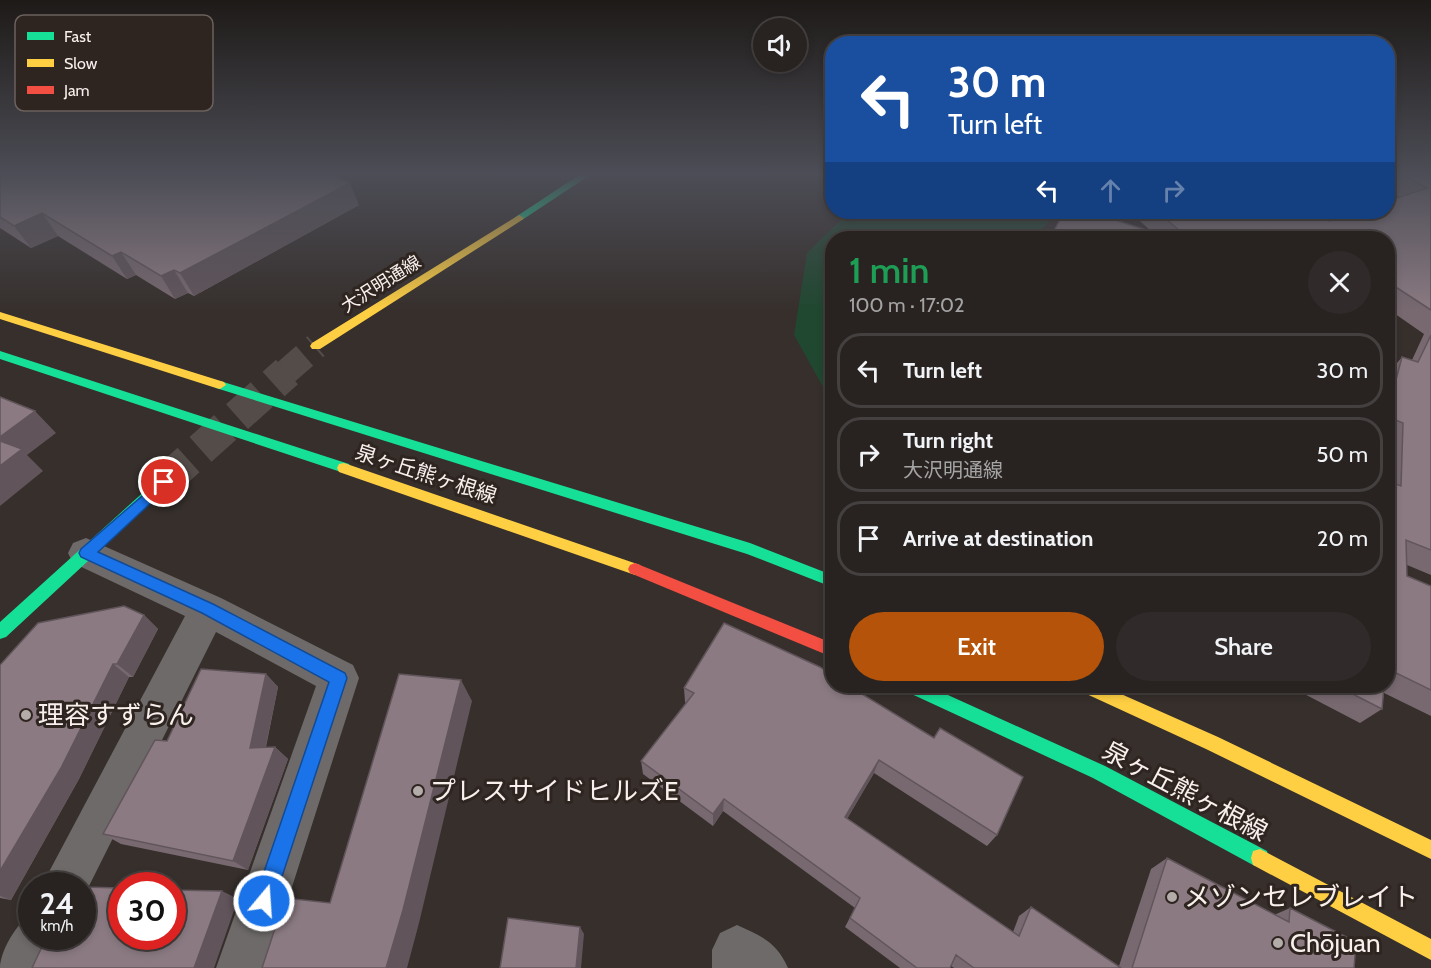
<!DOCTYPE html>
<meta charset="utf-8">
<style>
body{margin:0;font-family:Cabin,"Noto Sans JP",sans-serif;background:#302b2a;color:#f1f3f6;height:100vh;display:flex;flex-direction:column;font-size:22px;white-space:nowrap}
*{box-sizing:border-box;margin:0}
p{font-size:20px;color:#a5a4a5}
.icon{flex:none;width:33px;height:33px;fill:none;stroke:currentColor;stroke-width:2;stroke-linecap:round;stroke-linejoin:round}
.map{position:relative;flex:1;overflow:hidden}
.sheet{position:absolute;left:825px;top:231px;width:570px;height:462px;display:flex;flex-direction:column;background:#282321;border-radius:24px;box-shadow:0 3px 9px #0003,0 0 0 2px #44403f}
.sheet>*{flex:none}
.guide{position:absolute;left:825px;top:36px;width:570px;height:183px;border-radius:24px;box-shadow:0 3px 9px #0003,0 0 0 2px #44403f;background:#1a4fa0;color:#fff;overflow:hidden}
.controls{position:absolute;left:753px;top:18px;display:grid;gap:12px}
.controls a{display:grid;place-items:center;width:54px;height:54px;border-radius:50%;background:#282321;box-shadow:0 3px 9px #0003,0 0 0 2px #44403f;font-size:30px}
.speed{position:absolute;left:18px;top:872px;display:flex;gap:12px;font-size:30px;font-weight:700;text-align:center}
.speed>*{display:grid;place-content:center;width:78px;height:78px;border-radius:50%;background:#282321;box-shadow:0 3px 9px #0003,0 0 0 2px #44403f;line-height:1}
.speed small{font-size:15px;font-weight:400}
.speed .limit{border:9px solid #d22;background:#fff;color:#111}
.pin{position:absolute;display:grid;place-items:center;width:51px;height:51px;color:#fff;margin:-26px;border:3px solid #fff;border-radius:50%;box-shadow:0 2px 6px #0007}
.me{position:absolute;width:66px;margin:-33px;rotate:18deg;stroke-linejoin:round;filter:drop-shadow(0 0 4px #0008)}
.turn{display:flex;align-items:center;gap:21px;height:126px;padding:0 24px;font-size:27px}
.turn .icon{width:78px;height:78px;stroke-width:2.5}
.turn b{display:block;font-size:42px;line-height:51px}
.lanes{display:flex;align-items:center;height:57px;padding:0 24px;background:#0003;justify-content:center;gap:30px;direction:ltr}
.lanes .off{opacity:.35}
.round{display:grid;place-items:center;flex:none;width:63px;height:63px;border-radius:32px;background:#302b2a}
.overview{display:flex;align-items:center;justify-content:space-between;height:102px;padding:0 24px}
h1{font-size:36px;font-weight:600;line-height:45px;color:#1e9e55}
.cta{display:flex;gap:12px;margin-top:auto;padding:12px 24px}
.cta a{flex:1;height:69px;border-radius:36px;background:#b45309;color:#fff;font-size:24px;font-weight:600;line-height:69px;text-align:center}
.cta a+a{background:#302b2a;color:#f1f3f6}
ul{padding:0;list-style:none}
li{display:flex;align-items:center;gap:18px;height:75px;margin:0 12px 9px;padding:0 12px;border:3px solid #44403f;border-radius:24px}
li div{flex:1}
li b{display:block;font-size:22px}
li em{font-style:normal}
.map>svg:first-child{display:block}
.green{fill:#204730}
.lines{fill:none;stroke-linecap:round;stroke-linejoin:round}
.secondary-tunnel-far1{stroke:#534c49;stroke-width:26;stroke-dasharray:26 13;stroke-linecap:butt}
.secondary-tunnel{stroke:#534c49;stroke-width:33;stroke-dasharray:33 16;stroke-linecap:butt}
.street{fill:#6d6a69;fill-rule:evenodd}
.fast{fill:#16e098;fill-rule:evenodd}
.slow{fill:#ffcf43;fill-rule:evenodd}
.jam{fill:#f24e42;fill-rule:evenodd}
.wall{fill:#786970}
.shaded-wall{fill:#61555b}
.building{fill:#8b7a82;stroke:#61555b;stroke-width:1.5}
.route{fill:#1a73e8;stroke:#114b97;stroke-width:1.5}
.poi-dot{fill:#b4aca9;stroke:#2f2520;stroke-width:2}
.labels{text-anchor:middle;stroke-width:6;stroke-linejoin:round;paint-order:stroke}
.far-street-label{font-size:18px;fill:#f8f0ed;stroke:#2f2520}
.street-label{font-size:21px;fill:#f8f0ed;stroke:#2f2520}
.near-poi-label{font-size:26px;fill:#f8f0ed;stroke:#2f2520;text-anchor:start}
.near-street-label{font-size:26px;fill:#f8f0ed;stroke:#2f2520}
.key{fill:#2f2520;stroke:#6b625e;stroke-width:1.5}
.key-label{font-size:16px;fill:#f8f0ed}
</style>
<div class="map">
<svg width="1431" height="968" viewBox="0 0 1431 968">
<rect width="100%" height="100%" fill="#362f2c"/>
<!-- green -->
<path class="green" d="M 849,212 L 1059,212 L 1033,238 L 832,238 L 832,403 L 794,335 L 807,253 Z"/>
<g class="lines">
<!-- secondary-tunnel-far1 -->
<path class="secondary-tunnel-far1" d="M 285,373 L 316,346"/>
<!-- secondary-tunnel -->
<path class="secondary-tunnel" d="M 164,482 L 287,372"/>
<!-- street -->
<path class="street" d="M 86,538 L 221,598 L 353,665 L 359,678 L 266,968 L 216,968 L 316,686 L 216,632 L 82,900 L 82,885 L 42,885 L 185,616 L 73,563 L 68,553 L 73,543 Z
M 32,915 L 32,936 L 63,936 L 49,968 L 0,968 C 0,952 17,921 32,915 Z
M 737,925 C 762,936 777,943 788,968 L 712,968 L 712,950 L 720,933 Z"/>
<!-- fast -->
<path class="fast" d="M 579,175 L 590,175 L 522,220 L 514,218 Z
M 0,351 L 349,464 L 351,468 L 344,473 L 0,359 Z
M 220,381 L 750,543 L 832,575 L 832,587 L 747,554 L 216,388 L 214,385 L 216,382 Z
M 164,477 L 169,478 L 171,482 L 169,486 L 6,637 L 0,639 L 0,622 L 159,478 Z
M 903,686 L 928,686 L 1105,766 L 1267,851 L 1269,858 L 1267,865 L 1260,867 L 1253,865 L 1093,778 L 905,691 Z"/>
<!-- slow -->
<path class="slow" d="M 519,215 L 524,218 L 522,220 L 320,349 L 312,349 L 310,346 L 312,343 Z
M 0,312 L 224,382 L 226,385 L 220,389 L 216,388 L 0,319 Z
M 344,463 L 640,565 L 642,569 L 640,573 L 635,575 L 339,472 L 337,468 L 339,464 Z
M 1078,686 L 1103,686 L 1218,737 L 1431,840 L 1431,859 L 1206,749 L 1080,691 Z
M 1260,849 L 1431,939 L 1431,960 L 1253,865 L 1251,858 L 1253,851 Z"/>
<!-- jam -->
<path class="jam" d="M 635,563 L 832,643 L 832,657 L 630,573 L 628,569 L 630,565 Z"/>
</g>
<!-- wall -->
<path class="wall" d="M 0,175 L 359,205 L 194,296 L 188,293 L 175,299 L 136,275 L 127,279 L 58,236 L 31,248 L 0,228 Z
M 1388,175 L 1431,175 L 1431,575 L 1407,565 L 1407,576 L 1431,586 L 1431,716 L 1384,693 L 1382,709 L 1360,723 L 1289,686 L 1388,686 L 1388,374 L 1402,357 L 1412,360 L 1424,334 L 1388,309 L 1388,238 L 1050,238 L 1064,212 L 1152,232 L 1130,212 L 1316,212 L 1329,221 L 1399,197 L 1388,191 Z
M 144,615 L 158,629 L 133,677 L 129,677 L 79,779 L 11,900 L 0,898 L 0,665 Z
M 724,623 L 997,835 L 987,846 L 874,773 L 847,819 L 1013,932 L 1019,916 L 1031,907 L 1119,966 L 1151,869 L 1167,858 L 1274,915 L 1290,908 L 1354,968 L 954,968 L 951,966 L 950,968 L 900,968 L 845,927 L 855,908 L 723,811 L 713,826 L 643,774 L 641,761 L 686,703 L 685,702 L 684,688 Z
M 266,674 L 278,687 L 266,747 L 275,747 L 288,759 L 248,870 L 121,844 L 103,834 L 167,741 Z"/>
<!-- shaded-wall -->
<path class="shaded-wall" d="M 350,183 L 359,205 L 194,296 L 180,273 Z
M 42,213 L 58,236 L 31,248 L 14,226 Z
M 121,252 L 136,275 L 127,279 L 112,256 Z
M 174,270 L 188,293 L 175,299 L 161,276 Z
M 35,411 L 56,433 L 27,455 L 43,471 L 0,506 L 0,437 Z
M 144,615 L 158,629 L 133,677 L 117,664 Z
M 113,664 L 129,677 L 79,779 L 11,900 L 0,896 L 0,871 Z
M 266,674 L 278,687 L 263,759 L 250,748 Z
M 461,680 L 472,701 L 419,923 L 407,968 L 386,968 Z
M 275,747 L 288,759 L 248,870 L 233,861 Z
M 879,760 L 874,773 L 841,829 L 845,817 Z
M 724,799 L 723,811 L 713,826 L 713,814 Z
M 222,891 L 238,899 L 214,968 L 194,968 Z
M 580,927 L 584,934 L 581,968 L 576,968 Z"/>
<!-- building -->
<path class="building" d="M 0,175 L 334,175 L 350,183 L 180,273 L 174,270 L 161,276 L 121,252 L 112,256 L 42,213 L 14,226 L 0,217 Z
M 1404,175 L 1431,175 L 1431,310 L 1388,282 L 1388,238 L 1188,238 L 1158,212 L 1316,212 L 1329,221 L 1357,212 L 1388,212 L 1388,201 L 1427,188 Z
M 1064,212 L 1091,212 L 1171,238 L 1059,238 L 1051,236 Z
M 1431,335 L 1431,550 L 1406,540 L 1407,576 L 1431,586 L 1431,690 L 1388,669 L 1388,481 L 1401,486 L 1403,423 L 1390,418 L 1389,406 L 1402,357 L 1418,362 Z
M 0,397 L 35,411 L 0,437 Z
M 0,441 L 22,449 L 0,466 Z
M 124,606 L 144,615 L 117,664 L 113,664 L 61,768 L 0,871 L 0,665 L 38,623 Z
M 724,623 L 820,667 L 832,675 L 832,686 L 849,686 L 934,738 L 940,728 L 1023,777 L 997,835 L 879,760 L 845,817 L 1019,936 L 1031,907 L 1121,968 L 974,968 L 956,955 L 950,968 L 917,968 L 850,918 L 860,898 L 724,799 L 713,814 L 641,761 L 694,693 L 684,688 Z
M 201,669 L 266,674 L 250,748 L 275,747 L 233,861 L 103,834 L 155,740 L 167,741 Z
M 399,674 L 461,680 L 403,910 L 386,968 L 262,968 L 285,898 L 330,903 Z
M 1337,686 L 1384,686 L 1382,709 Z
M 1167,858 L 1289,922 L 1290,908 L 1356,942 L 1354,968 L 1132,968 Z
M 82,887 L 122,888 L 122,936 L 172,936 L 172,890 L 222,891 L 194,968 L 32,968 L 47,936 L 82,936 Z
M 508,918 L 580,927 L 576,968 L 500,968 Z"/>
<!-- sky -->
<linearGradient id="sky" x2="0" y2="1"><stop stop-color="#1e1a18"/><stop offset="0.56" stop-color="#4c4d56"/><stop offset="1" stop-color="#4c4d56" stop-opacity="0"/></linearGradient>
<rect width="1431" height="311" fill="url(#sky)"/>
<!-- route -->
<path class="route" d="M 164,477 L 169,479 L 169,486 L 98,552 L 213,604 L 345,673 L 347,678 L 274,901 L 271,908 L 264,911 L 257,908 L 254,901 L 329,682 L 202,613 L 81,557 L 79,553 L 81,549 Z"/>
<!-- markers -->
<g class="poi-dot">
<circle cx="26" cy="715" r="6"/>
<circle cx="418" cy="791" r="6"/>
<circle cx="1172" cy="897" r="6"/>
<circle cx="1278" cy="943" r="6"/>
</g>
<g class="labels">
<!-- far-street labels -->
<g class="far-street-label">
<text transform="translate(381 284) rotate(-32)" y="6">大沢明通線</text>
</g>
<!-- street labels -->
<g class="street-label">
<text transform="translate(426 474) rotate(18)" y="7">泉ヶ丘熊ヶ根線</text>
</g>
<!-- near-poi labels -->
<g class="near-poi-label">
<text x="38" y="724">理容すずらん</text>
<text x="430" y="800">プレスサイドヒルズE</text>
<text x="1184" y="906">メゾンセレブレイト</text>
<text x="1290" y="952">Chōjuan</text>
</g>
<!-- near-street labels -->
<g class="near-street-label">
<text transform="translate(1185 791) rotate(28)" y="9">泉ヶ丘熊ヶ根線</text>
</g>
</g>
<!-- legend -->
<rect x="15" y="15" width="198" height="96" rx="9" class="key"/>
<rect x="27" y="32" width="27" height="8" fill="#16e098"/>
<rect x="27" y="59" width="27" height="8" fill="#ffcf43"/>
<rect x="27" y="86" width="27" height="8" fill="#f24e42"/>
<g class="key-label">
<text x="64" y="42">Fast</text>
<text x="64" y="69">Slow</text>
<text x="64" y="96">Jam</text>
</g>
</svg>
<div class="controls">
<a><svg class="icon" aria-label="sound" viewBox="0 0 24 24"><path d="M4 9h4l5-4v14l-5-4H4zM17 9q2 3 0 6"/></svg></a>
</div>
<div class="speed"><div>24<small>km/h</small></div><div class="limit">30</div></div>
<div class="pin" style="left:164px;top:482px;background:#d93025"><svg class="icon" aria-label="arrive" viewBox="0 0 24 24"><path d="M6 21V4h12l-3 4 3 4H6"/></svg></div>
<svg class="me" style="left:264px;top:901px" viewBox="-20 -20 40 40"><circle r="17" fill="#1a73e8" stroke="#fff" stroke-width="3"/><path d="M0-11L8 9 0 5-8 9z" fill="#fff"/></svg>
<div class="guide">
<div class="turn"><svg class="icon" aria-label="left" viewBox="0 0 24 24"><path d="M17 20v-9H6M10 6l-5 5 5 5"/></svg><div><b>30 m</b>Turn left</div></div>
<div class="lanes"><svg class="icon" aria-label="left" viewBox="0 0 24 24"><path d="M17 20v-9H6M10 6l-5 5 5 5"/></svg><svg class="icon off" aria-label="ahead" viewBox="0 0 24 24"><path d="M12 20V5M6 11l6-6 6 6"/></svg><svg class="icon off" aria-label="right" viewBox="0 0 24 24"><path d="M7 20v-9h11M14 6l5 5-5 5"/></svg></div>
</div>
<section class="sheet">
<div class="overview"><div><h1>1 min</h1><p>100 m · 17:02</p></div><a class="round"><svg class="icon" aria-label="close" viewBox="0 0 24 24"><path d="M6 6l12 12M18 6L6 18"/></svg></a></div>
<ul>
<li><svg class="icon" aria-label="left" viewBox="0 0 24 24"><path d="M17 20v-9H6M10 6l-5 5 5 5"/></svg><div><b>Turn left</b></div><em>30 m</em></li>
<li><svg class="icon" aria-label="right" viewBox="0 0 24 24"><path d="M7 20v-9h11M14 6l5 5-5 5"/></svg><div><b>Turn right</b><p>大沢明通線</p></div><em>50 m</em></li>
<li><svg class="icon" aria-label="arrive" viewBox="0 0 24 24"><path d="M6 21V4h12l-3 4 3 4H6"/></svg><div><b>Arrive at destination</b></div><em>20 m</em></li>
</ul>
<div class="cta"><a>Exit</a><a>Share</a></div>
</section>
</div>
